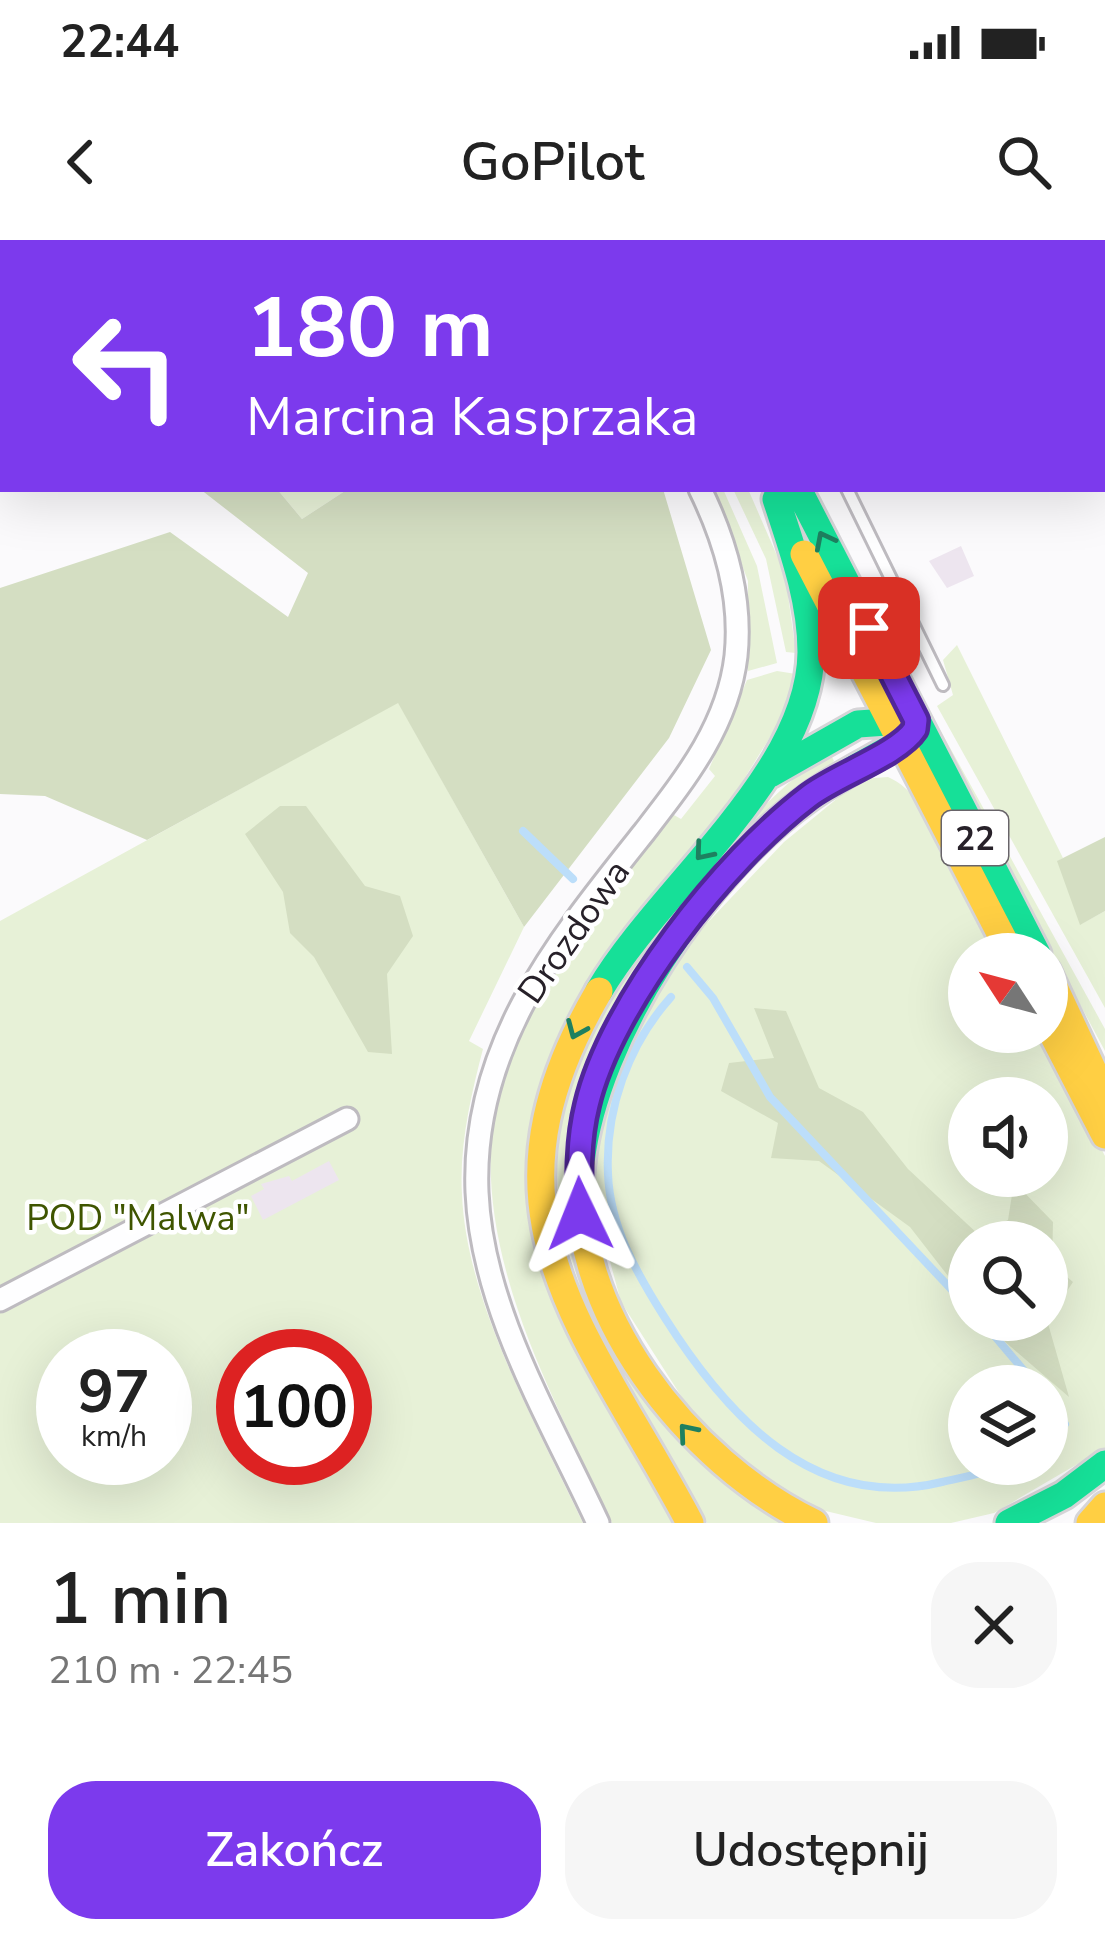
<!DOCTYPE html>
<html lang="pl">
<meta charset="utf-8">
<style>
body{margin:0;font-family:"Nunito Sans",sans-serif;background:#f6f6f6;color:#222;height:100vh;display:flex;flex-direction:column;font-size:45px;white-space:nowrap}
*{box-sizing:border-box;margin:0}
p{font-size:39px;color:#767676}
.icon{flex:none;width:66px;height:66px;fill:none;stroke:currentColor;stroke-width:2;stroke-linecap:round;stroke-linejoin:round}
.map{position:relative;height:1283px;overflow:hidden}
.panel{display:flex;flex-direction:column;background:#fff;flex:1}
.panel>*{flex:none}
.top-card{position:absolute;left:0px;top:0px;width:1107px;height:252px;box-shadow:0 12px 48px #0002;background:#7c3aed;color:#fff;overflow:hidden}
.needle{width:78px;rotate:306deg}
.controls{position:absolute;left:948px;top:693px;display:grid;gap:24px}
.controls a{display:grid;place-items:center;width:120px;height:120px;border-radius:50%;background:#fff;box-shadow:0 12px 48px #0002;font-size:60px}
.speed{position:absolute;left:36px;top:1089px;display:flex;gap:24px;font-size:60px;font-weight:700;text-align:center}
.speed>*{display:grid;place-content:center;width:156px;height:156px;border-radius:50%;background:#fff;box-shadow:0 12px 48px #0002;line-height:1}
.speed small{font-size:30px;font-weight:400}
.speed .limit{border:18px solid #d22;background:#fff;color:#111}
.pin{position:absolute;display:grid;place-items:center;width:102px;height:102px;color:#fff;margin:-51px;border-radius:24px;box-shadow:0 6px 18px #0006}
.me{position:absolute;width:132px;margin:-66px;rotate:358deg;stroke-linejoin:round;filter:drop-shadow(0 0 9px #0008)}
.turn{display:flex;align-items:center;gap:42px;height:252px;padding:0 48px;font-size:54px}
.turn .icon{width:156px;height:156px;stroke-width:2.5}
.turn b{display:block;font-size:84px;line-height:102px}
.round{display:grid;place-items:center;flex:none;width:126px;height:126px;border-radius:48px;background:#f6f6f6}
.summary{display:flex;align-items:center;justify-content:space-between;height:204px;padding:0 48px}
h1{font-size:72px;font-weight:600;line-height:90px}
.cta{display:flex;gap:24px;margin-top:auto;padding:24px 48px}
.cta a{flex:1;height:138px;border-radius:48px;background:#7c3aed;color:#fff;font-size:48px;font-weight:600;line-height:138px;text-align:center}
.cta a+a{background:#f6f6f6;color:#222}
.status{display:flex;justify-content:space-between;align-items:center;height:84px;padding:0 60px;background:#fff;direction:ltr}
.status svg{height:33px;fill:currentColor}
header{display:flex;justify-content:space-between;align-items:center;height:156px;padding:0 48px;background:#fff;font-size:54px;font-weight:600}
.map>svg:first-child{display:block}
.green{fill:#e7f1d7;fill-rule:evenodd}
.forest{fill:#d4dec2}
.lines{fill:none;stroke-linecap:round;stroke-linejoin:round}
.stream{stroke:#bcdefa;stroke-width:8}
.building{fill:#ede5ef}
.lane-casing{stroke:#bebbc0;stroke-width:16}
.street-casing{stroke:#bebbc0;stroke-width:27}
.fast-casing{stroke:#d6d5d8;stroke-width:33}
.slow-casing{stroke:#d6d5d8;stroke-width:33}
.lane{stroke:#fefeff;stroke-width:10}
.street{stroke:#fefeff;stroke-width:21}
.fast{stroke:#16e098;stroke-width:27}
.slow{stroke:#ffcf43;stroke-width:27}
.oneway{stroke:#1e8060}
.route-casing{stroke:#51269a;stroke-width:30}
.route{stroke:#7c3aed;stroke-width:21}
.labels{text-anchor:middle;stroke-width:9;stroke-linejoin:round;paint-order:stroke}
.shield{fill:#fff;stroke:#686469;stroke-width:3}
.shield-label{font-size:33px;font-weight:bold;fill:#272129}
.street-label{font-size:36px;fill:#272129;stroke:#fff}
.park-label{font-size:36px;fill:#3f5500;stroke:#fff}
</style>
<div class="status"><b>22:44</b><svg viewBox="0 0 49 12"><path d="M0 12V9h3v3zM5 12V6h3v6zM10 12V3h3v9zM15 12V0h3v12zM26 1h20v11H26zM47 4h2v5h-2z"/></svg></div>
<header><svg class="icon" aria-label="back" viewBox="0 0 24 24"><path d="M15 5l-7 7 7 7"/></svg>GoPilot<svg class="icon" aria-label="search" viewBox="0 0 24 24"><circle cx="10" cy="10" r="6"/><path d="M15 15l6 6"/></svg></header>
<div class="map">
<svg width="1105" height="1283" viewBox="0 0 1105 1283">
<rect width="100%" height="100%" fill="#fbfafc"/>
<!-- green -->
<path class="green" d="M 277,249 L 348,249 L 302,279 Z
M 713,249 L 723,249 L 757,326 L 777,423 L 748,431 L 748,341 Z
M 733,249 L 748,249 L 785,334 L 796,413 L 786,412 L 766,319 Z
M 957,405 L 1063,618 L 1058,621 L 1081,684 L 1105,671 L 1105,768 L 937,466 L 953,455 L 943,420 Z
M 905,426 L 1105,789 L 1105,811 L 900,429 Z
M 777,431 L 796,434 L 790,465 L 531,882 L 590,1132 L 679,1283 L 612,1283 C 538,1124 439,957 522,781 C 558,704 621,639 674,575 L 681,579 L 715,536 L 709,529 L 747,440 Z
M 398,462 L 524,687 L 469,801 L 483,809 C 471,855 459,906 462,955 C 467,1065 537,1185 583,1283 L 0,1283 L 0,681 ZM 63,1116 L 165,1116 L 165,1218 L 63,1218 ZM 243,1116 L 345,1116 L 345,1218 L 243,1218 Z
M 829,511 L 834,521 L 581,844 L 588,1041 L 782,1283 L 707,1283 C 608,1108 490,964 603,761 C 619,733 645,707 666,682 C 716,619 762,558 829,511 Z
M 888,537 C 936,557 976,667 1001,714 L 969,714 L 969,792 L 1041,792 L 1105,916 L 1105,1208 L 994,1273 L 951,1283 L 876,1283 L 813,1268 L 748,1238 L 706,1195 L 621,1062 L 588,940 L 630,788 L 695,696 L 784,602 L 861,539 ZM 969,858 L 1047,858 L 1047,936 L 969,936 ZM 969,1002 L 1047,1002 L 1047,1080 L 969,1080 ZM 969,1146 L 1047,1146 L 1047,1224 L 969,1224 Z"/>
<!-- forest -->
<path class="forest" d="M 145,0 L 475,0 L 478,3 L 146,3 Z
M 200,249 L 277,249 L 302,279 L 348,249 L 663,249 L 711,410 L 669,498 L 524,687 L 398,463 L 147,600 L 45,556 L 0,554 L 0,348 L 170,292 L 288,377 L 308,333 Z
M 280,566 L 306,566 L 365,646 L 400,656 L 413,696 L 387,734 L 392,814 L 368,812 L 314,717 L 290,693 L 283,652 L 245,594 Z
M 1105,597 L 1105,671 L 1080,685 L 1057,621 Z
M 754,768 L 786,771 L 819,848 L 863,872 L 908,929 L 979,995 L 1008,980 L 1014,942 L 1053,982 L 1052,1024 L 1073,1042 L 1065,1054 L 1047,1040 L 1047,1002 L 969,1002 L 969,1063 L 910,987 L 819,921 L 771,918 L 778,883 L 721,851 L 729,823 L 774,818 Z
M 982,1080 L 1047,1080 L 1069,1157 L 989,1088 Z"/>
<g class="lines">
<!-- stream -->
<path class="stream" d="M 523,591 L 573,639
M 687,727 L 713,758 L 770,857 L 969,1068
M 671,757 C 628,805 605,870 608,934 C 610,987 637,1034 665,1078 C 727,1176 814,1273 942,1242 C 963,1237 985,1234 1004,1224
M 981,1080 L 1037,1146
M 1047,1159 L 1065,1184"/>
</g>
<!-- building -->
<path class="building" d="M 961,306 L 974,336 L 947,348 L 929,321 Z
M 329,921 L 339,940 L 263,980 L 251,956 L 264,949 L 261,944 L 289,936 L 292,941 Z"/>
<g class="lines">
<!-- lane casing -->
<g class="lane-casing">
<path id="lane" d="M 729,0 L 730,3
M 847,249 L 943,445"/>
</g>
<!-- street casing -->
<g class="street-casing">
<path id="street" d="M 574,0 L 575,3
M 0,1060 L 347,879
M 598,1283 C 550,1179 482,1069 477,952 C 471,805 559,699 645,591 C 686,538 728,485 736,416 C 742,359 725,300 700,249"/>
</g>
<!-- fast casing -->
<g class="fast-casing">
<path id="fast" d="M 645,0 L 647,3
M 798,249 L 1037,714
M 599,751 C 660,647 810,534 811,412 C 811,359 792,308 776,259
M 581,922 C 596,795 704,632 808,558 C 840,534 877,518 910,497 L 916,480 L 858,484 L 770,534
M 1009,1283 L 1064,1255 L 1105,1224"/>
</g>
<!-- slow casing -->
<g class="slow-casing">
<path id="slow" d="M 675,0 L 676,3
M 804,314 L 1011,714
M 1047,732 L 1105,856
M 599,751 C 467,976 586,1087 690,1283
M 1047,783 L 1105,895
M 581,922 C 565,1069 689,1223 814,1283
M 1090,1283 L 1105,1266"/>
</g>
<!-- lane -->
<use href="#lane" class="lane"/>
<!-- street -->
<use href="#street" class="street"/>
<!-- fast -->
<use href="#fast" class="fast"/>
<!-- slow -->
<use href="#slow" class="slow"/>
</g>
<!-- one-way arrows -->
<defs><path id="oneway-chevron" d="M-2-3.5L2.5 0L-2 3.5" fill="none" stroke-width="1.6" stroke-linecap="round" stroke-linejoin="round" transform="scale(3)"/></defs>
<g class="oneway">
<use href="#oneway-chevron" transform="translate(824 300) rotate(-117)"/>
<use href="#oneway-chevron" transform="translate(703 612) rotate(130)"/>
<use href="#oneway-chevron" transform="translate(576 790) rotate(113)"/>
<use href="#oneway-chevron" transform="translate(687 1192) rotate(-130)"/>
</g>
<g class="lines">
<!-- route casing -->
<g class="route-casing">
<path id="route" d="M 580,974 C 579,936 578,901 587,865 C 611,763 725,620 808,557 C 836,535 898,515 915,489 L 916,480 L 869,388"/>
</g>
<!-- route -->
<use href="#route" class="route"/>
</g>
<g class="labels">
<!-- shield labels -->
<rect class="shield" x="942" y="571" width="66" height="54" rx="9"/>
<g class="shield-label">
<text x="975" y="610">22</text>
</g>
<!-- street labels -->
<g class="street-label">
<text transform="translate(573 691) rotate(-55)" y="13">Drozdowa</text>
</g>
<!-- park labels -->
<g class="park-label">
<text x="138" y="990">POD "Malwa"</text>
</g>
</g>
</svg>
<div class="controls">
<a><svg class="needle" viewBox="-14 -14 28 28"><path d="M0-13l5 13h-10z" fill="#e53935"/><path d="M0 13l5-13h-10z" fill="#767676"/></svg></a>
<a><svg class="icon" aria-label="sound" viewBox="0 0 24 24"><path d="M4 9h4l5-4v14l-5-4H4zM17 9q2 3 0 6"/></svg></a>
<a><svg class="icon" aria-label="search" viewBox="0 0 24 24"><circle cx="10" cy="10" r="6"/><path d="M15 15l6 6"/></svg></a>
<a><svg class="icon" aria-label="layers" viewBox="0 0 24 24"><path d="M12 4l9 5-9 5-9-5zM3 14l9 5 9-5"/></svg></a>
</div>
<div class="speed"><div>97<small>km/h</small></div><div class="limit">100</div></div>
<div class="pin" style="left:869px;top:388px;background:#d93025"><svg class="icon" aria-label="arrive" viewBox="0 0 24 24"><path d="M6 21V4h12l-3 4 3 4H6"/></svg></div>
<svg class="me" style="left:580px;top:974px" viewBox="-20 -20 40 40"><path d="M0-17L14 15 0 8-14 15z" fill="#7c3aed" stroke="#fff" stroke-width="4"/></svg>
<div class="top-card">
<div class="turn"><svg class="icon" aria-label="left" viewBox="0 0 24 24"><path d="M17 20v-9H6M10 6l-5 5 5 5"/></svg><div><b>180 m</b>Marcina Kasprzaka</div></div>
</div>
</div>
<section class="panel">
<div class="summary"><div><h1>1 min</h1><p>210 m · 22:45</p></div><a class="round"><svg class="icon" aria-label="close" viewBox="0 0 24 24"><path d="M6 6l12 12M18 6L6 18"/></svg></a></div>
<div class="cta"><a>Zakończ</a><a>Udostępnij</a></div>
</section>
